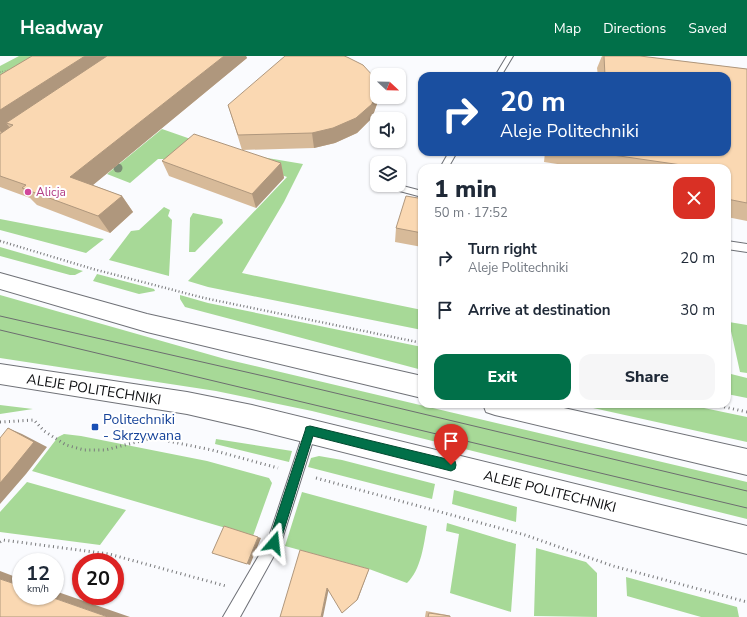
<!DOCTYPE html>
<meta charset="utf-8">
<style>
body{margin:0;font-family:"Nunito Sans",sans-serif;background:#f6f6f7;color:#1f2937;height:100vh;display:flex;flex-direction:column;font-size:15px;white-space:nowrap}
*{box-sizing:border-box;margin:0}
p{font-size:13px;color:#747a83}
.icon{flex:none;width:22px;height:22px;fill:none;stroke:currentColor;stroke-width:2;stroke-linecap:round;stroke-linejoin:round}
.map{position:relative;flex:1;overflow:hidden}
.sheet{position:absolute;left:418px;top:108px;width:313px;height:244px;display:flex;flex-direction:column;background:#fff;border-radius:12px;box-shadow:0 1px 3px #0004}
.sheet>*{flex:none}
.hud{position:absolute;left:418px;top:16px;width:313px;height:84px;border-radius:12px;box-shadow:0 1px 3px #0004;background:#1a4fa0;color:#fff;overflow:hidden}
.needle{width:26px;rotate:112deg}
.fabs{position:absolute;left:370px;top:12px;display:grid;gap:8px}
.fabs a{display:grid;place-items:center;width:36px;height:36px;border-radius:8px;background:#fff;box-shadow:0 1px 3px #0004;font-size:20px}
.speed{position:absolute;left:12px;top:497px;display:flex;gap:8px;font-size:20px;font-weight:700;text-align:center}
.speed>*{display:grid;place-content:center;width:52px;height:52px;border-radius:50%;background:#fff;box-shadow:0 1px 3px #0004;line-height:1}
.speed small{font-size:10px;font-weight:400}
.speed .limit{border:6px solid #d22;background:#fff;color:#111}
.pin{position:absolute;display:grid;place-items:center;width:34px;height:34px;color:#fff;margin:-41px -17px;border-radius:50% 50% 50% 0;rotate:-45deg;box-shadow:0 0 4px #0007}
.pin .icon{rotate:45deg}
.me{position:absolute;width:44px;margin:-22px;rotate:17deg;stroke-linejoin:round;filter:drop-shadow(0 0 3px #0008)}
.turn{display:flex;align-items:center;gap:14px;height:84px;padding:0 16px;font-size:18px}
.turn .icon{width:52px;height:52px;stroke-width:2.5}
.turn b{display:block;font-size:28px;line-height:34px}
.round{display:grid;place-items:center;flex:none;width:42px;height:42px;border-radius:12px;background:#f6f6f7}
.overview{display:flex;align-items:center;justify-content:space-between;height:68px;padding:0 16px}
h1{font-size:24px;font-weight:800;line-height:30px}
.primary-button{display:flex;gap:8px;margin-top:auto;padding:8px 16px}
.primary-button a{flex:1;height:46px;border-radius:12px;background:#017049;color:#fff;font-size:16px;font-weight:800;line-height:46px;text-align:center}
.primary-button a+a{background:#f6f6f7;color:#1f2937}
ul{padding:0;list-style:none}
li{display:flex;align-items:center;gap:12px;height:52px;padding:0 16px}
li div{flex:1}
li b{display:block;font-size:15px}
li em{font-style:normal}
header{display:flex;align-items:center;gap:24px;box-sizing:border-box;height:56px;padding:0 20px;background:#017049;color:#fff}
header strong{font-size:19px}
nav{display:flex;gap:22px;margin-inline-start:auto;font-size:14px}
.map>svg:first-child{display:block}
.green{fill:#a7d997}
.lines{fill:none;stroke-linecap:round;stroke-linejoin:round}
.lane-casing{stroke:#6f7177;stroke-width:2}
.secondary-casing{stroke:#6f7177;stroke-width:2}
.path-far2{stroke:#78797b;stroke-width:1.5;stroke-dasharray:0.5 2;stroke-linecap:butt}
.path-far1{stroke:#78797b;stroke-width:2.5;stroke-dasharray:1 2.5;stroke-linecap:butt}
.path{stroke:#78797b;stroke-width:3;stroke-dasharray:1 3.5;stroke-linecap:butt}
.lane{fill:#fff;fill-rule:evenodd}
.secondary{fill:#fff;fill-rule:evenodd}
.tram{stroke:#6d6e70;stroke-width:1}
.tree{fill:#7b8d75}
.wall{fill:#d7ba99}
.shaded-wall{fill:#af977d}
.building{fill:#fad8b2;stroke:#af977d}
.route{fill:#017049;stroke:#01492f}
.hotel-dot{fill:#d1479c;stroke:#fff;stroke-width:1.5}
.transit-dot{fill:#1a4fb4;stroke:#fff;stroke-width:1.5}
.labels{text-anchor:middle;stroke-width:4;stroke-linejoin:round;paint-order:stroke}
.far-hotel-label{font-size:12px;fill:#b23c85;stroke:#fff;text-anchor:start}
.street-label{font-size:14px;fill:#0c0d0f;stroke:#fff}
.transit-label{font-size:14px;fill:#164399;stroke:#fff;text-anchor:start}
</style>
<header>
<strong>Headway</strong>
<nav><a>Map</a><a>Directions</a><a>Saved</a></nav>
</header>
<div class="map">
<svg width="747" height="561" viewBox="0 0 747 561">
<rect width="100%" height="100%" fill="#fafbfe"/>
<!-- green -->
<path class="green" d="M 19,0 L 46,0 L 0,38 L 0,10 Z
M 162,73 L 225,95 L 303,108 L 284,146 L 242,217 L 422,254 L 422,274 L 208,231 L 188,225 L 287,121 L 193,87 L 166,103 L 158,103 L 130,127 L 107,118 Z
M 164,151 L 170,154 L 168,160 L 172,164 L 169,220 L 109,204 L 131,175 L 139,174 Z
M 193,157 L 222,163 L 223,167 L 195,196 L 189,196 L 190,162 Z
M 0,163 L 104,183 L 86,197 L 0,174 Z
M 0,191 L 83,215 L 75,219 L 70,219 L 0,200 Z
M 97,218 L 154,233 L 155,235 L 139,238 L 93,225 Z
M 0,239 L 225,303 L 747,426 L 747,463 L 312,355 L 216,335 L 0,302 Z
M 180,239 L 208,247 L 422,291 L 422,314 L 185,251 L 180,243 Z
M 729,266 L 747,269 L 747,317 L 740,316 Z
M 727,317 L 747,322 L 747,342 L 727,338 Z
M 575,348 L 685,348 L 747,361 L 747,386 Z
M 0,349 L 33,353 L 0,358 Z
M 64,378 L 81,380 L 207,405 L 269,422 L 272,427 L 253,480 L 32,415 L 58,381 Z
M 216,383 L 292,395 L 289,406 L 215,388 Z
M 319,400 L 342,404 L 435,428 L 432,443 L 308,411 L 311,402 Z
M 27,426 L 126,454 L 100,489 L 0,476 L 0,456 Z
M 454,434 L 517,451 L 516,466 L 452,448 Z
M 302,436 L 427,470 C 424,488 421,514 407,527 L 369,513 L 285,490 Z
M 447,467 L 516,488 L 511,556 L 450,537 L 459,478 L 446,475 Z
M 536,492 L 586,506 L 597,517 L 597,561 L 534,560 Z
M 626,521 L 737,551 L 739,561 L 701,561 L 627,540 Z"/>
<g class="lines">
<!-- lane casing -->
<g class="lane-casing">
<path id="lane" d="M 507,0 L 513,0 L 501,20 L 495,20 Z
M 449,96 L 457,96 L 448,112 L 440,112 Z
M 392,129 L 399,129 L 422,135 L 422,141 L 392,133 L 391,131 Z
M 727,185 L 747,188 L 747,196 L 727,193 Z
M 310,369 L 314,371 L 316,375 L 281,487 L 240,561 L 223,561 L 268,484 L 304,375 L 306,371 Z"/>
</g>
<!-- secondary casing -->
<g class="secondary-casing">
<path id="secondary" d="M 0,217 L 147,258 L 422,320 L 422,342 L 147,276 L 0,233 Z
M 0,308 L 187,336 L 252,349 L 747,470 L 747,498 L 252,373 L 187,358 L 0,328 Z
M 483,348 L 546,348 L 747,393 L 747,419 L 495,359 L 486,356 Z"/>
</g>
<!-- path-far2 -->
<path class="path-far2" d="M 0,16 L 10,14"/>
<!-- path-far1 -->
<path class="path-far1" d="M 0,185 L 93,213 L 204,242 L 422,287"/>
<!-- path -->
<path class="path" d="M 711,348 L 747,356
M 0,366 L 34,364 L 44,375 L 66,389 L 84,394 L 105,394 L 153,382 L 212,394 L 278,412
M 316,422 L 525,479 L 613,510 L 747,546
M 0,486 L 3,484 L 109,498 L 226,530"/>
<!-- lane -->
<use href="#lane" class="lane"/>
<!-- secondary -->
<use href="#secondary" class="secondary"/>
<!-- tram -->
<path class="tram" d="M 0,260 L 268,321 L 747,435
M 0,274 L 747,452"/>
</g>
<!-- trees -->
<circle class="tree" cx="118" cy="112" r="4.5"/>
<!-- wall -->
<path class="wall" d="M 32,0 L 246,0 L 247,2 L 93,129 L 122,140 L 133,156 L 110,177 L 37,149 L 30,142 L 0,131 L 0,19 Z
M 602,0 L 640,0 L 747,13 L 747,165 L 727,161 L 727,112 L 584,112 L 544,106 L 545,96 L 727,96 L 727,20 L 598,20 L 597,12 Z
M 377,48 L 372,62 L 357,77 L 335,87 L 314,92 L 242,94 L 228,49 Z
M 162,105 L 281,107 L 284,122 L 256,152 L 169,120 Z
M 422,139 L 422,191 L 395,186 L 396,172 L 418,142 Z
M 426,555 L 447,559 L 450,560 L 450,561 L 425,561 Z"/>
<!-- shaded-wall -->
<path class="shaded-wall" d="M 85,0 L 119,0 L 13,69 L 6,67 L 11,73 L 3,78 L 0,75 L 0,54 Z
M 224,0 L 246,0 L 247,2 L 82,138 L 70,121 Z
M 377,33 L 377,48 L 372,62 L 357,77 L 335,87 L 314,92 L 312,77 Z
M 281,107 L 284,122 L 256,152 L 252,138 Z
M 122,140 L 133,156 L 110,177 L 98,160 Z
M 8,372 L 22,378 L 47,391 L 26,418 L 0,448 L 0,427 Z
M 258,481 L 261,482 L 250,509 L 247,508 Z
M 369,513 L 358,543 L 342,557 Z
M 0,515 L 21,523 L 21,530 L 0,523 Z
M 327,532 L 329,532 L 323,561 L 321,561 Z
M 55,535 L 130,561 L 108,561 L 48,540 L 55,540 Z"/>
<!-- building -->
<path class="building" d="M 32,0 L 85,0 L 0,54 L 0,19 Z
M 107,0 L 224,0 L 70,121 L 122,140 L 98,160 L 22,132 L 26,129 L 0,120 L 0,78 L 13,69 L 6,67 Z
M 285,0 L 344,0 L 347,1 L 363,9 L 374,21 L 377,33 L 372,48 L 356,62 L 333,72 L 312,77 L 238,79 L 228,49 Z
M 604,0 L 640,0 L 747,13 L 747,147 L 727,143 L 727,112 L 702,112 L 592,96 L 727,96 L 727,20 L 605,20 Z
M 194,78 L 281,107 L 252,138 L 162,105 Z
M 419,139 L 422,139 L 422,177 L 396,172 L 406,140 L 418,142 Z
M 8,372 L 34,386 L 12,413 L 0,427 L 0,382 Z
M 224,470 L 258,481 L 247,508 L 212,497 Z
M 300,494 L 369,513 L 357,544 L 342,557 L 327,532 L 321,561 L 280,561 Z
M 0,523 L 21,530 L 21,540 L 48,540 L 108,561 L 0,561 Z
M 429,557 L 450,560 L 450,561 L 428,561 Z"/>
<!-- route -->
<path class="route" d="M 310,370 L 451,404 L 455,405 L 456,409 L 455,413 L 451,415 L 313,380 L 280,487 L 279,491 L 274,493 L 270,491 L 268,487 L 305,375 L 306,371 Z"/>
<!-- markers -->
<circle class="hotel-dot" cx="28" cy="136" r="4"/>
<rect class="transit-dot" x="91" y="367" width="8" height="8" rx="2"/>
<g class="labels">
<!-- far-hotel labels -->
<g class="far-hotel-label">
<text x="36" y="140">Alicja</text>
</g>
<!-- street labels -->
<g class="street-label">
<text transform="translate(94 333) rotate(9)" y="5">ALEJE POLITECHNIKI</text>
<text transform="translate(550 435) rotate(14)" y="5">ALEJE POLITECHNIKI</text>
</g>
<!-- transit labels -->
<g class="transit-label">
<text x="103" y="368">Politechniki<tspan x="103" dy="16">- Skrzywana</tspan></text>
</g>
</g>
</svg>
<div class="fabs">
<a><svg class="needle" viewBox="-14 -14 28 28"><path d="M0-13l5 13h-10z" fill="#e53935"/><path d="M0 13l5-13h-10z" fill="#747a83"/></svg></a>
<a><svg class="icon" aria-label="sound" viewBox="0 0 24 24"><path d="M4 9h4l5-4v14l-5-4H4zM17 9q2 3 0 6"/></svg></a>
<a><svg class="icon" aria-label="layers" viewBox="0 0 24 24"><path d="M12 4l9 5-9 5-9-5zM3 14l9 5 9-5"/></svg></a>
</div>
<div class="speed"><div>12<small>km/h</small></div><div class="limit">20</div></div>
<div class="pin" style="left:451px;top:409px;background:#d93025"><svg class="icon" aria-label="arrive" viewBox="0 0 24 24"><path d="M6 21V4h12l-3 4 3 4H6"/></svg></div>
<svg class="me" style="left:274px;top:487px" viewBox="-20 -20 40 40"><path d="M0-17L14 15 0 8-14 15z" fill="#017049" stroke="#fff" stroke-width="4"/></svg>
<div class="hud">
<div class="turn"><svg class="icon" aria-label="right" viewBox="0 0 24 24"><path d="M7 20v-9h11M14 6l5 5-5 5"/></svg><div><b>20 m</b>Aleje Politechniki</div></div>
</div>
<section class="sheet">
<div class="overview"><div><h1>1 min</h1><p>50 m · 17:52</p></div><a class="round" style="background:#d93025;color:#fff"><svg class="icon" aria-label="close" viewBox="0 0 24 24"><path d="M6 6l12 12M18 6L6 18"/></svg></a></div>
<ul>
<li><svg class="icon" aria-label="right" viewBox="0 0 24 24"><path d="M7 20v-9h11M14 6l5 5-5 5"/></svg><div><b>Turn right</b><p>Aleje Politechniki</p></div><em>20 m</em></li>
<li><svg class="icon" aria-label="arrive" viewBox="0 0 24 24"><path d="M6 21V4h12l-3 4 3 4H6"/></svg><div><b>Arrive at destination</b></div><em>30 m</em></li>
</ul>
<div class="primary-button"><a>Exit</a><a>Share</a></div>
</section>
</div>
